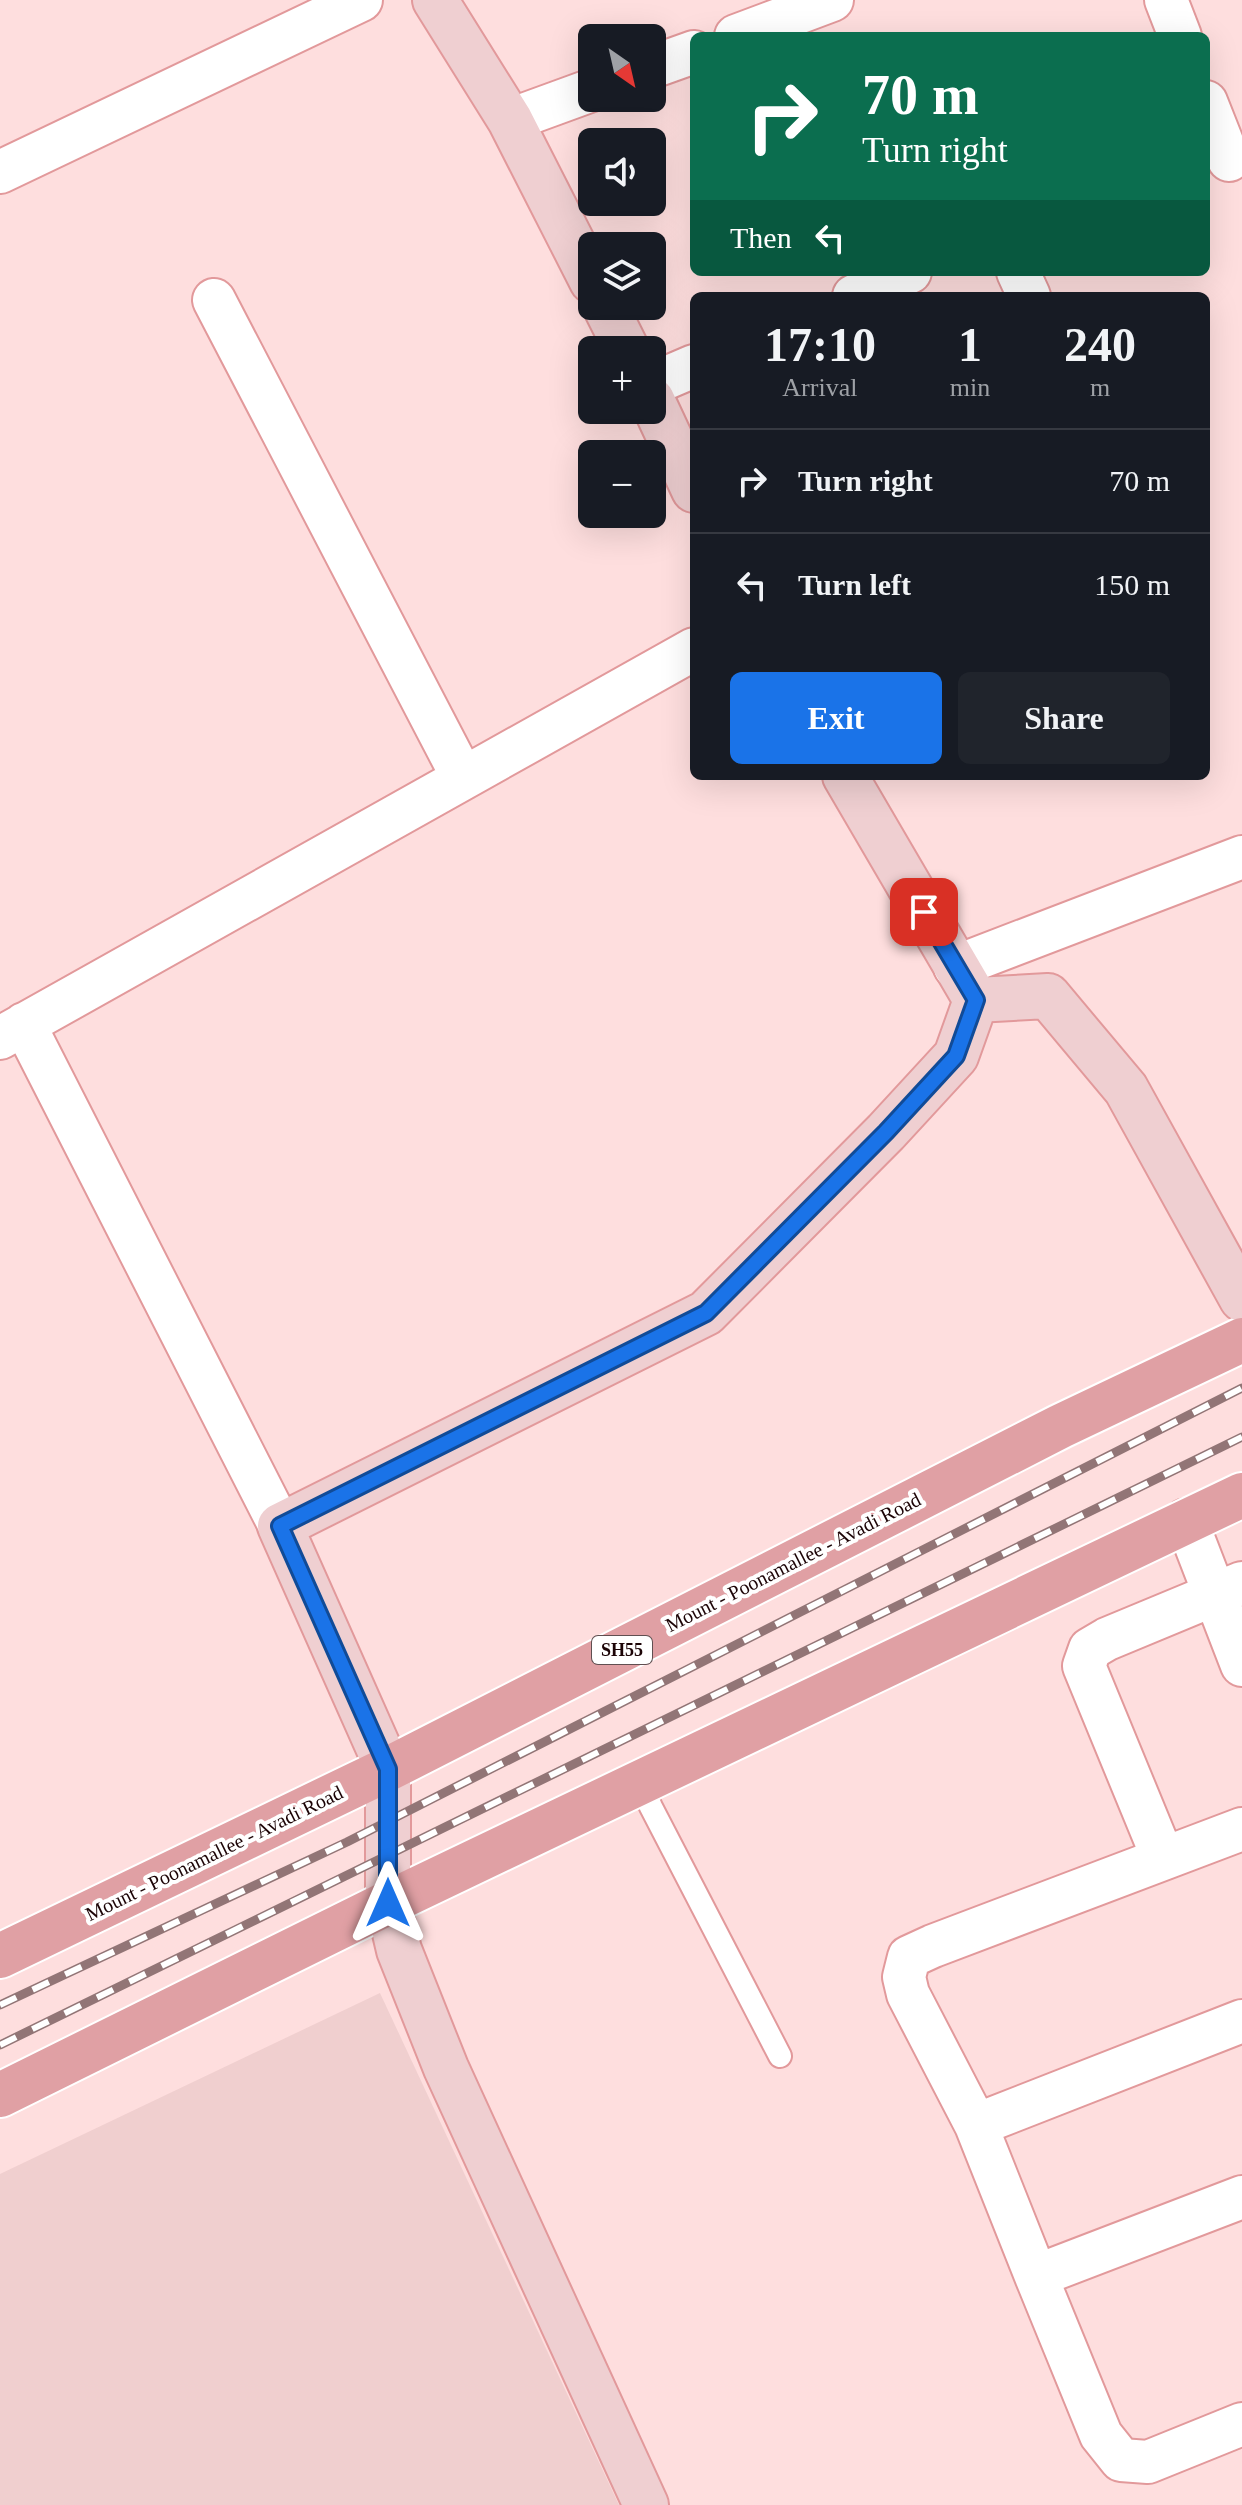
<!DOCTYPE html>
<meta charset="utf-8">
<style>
body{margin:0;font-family:"Times New Roman",serif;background:#20242c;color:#f1f3f6;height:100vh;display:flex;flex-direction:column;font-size:30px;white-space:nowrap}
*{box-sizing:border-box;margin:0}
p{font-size:26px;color:#9ea1a6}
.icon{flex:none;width:44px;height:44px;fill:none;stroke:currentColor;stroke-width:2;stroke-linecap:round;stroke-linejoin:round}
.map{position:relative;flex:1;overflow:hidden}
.details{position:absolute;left:690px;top:292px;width:520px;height:488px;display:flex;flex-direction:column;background:#171b24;border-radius:12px;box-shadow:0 8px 32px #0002}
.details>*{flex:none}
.banner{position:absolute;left:690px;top:32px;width:520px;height:244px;border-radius:12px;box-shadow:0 8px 32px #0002;background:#0b6e4f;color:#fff;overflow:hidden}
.needle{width:52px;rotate:146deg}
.fabs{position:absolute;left:578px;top:24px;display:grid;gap:16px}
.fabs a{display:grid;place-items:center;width:88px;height:88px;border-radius:12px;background:#171b24;box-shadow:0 8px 32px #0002;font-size:40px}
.pin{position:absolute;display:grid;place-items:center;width:68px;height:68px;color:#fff;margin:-34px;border-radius:16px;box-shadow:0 4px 12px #0006}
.me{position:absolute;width:88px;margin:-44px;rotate:0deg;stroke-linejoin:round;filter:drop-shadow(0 0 6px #0008)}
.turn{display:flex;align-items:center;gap:28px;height:168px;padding:0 40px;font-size:36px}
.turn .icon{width:104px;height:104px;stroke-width:2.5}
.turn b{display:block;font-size:56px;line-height:68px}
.then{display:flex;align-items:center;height:76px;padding:0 40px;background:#0003;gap:16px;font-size:30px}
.eta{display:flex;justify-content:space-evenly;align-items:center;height:136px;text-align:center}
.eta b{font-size:48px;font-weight:700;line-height:56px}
.primary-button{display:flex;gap:16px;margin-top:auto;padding:16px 40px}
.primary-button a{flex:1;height:92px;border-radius:12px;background:#1a73e8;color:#fff;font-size:32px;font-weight:700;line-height:92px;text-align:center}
.primary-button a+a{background:#20242c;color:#f1f3f6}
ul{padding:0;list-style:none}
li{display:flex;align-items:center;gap:24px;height:104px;padding:0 40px;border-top:2px solid #363941}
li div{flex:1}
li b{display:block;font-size:30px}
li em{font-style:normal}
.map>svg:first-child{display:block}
.built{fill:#f0cfcf}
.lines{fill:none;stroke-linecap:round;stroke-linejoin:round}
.lane-casing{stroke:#e2999b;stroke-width:26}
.street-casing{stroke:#e2999b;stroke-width:46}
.secondary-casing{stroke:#e2999b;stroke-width:48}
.primary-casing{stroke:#fff;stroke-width:48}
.lane{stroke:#fff;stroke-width:22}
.street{stroke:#fff;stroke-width:42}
.secondary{stroke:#efcfd1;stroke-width:44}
.primary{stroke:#e0a0a4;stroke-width:44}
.rail-casing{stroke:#927576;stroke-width:9}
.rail{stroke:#fff;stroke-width:6;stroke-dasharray:18;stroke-linecap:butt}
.route-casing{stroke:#114b97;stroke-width:20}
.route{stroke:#1a73e8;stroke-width:14}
.labels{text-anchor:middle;stroke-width:8;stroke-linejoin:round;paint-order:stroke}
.shield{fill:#fff;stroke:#604f51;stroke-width:2}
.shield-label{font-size:18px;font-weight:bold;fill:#1c0406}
.street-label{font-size:20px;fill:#1c0406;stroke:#fff}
</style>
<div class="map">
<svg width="1242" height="2505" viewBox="0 0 1242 2505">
<rect width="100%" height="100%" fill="#fedede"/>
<!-- built -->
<path class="built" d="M 380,1993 L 619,2505 L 0,2505 L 0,2174 Z"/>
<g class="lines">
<!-- lane casing -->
<g class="lane-casing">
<path id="lane" d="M 640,1782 L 651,1807 L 780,2056"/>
</g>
<!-- street casing -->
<g class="street-casing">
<path id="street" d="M 1166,0 L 1180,36
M 736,36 L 832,0
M 652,67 L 694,52
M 1206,102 L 1229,160
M 510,120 L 592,90
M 0,172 L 361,0
M 1018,272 L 1029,296
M 854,296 L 910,272
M 214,300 L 463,778
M 652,384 L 694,366
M 955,967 L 1242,857
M 24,1024 L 280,1526
M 0,1038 L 694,649
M 1186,1520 L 1242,1665
M 1242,1829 L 933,1946 L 909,1957 L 904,1977 L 908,1994 L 976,2125 L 1036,2276 L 1242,2197
M 1163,1858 L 1084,1666 L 1090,1649 L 1107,1639 L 1242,1583
M 976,2125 L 1242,2021
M 1036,2276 L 1101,2435 L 1121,2460 L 1148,2462 L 1242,2424"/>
</g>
<!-- secondary casing -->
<g class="secondary-casing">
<path id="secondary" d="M 435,0 L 510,120 L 592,281
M 605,306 L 627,350
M 652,400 L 694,490
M 845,776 L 976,1000
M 976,1000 L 1048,996 L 1126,1089 L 1242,1299
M 646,2505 L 446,2068 L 399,1950 L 388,1903 L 388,1769 L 280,1526 L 706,1313 L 886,1132 L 956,1056 L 976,1000"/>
</g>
<!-- primary casing -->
<g class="primary-casing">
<path id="primary" d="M 0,1956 L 388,1769 L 1061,1426 L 1242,1340
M 0,2095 L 388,1903 L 1242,1495"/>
</g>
<!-- lane -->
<use href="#lane" class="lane"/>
<!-- street -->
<use href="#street" class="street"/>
<!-- secondary -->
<use href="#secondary" class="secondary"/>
<!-- primary -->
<use href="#primary" class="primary"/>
<!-- rail casing -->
<g class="rail-casing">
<path id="rail" d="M 0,2005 L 347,1842 L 1242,1388
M 0,2045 L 1242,1437"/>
</g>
<!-- rail -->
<use href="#rail" class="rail"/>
</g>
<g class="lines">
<!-- route casing -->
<g class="route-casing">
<path id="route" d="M 388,1903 L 388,1769 L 280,1526 L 706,1313 L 886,1132 L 956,1056 L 976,1000 L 924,912"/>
</g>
<!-- route -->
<use href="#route" class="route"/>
</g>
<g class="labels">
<!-- shield labels -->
<rect class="shield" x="592" y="1636" width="60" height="28" rx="6"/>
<g class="shield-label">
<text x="622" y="1656">SH55</text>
</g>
<!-- street labels -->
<g class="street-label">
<text transform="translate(793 1562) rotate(-27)" y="7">Mount - Poonamallee - Avadi Road</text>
<text transform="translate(214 1853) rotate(-26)" y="7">Mount - Poonamallee - Avadi Road</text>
</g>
</g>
</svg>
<div class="fabs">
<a><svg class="needle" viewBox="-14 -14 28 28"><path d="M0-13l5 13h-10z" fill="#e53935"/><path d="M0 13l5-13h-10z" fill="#9ea1a6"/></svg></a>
<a><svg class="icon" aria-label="sound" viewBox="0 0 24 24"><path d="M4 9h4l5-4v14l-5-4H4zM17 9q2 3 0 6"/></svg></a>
<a><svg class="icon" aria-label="layers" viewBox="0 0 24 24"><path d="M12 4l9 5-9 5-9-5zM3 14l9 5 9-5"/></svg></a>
<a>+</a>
<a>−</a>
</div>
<div class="pin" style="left:924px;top:912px;background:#d93025"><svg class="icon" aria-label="arrive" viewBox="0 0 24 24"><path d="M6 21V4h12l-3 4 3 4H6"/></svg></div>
<svg class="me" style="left:388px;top:1903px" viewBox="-20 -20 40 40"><path d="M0-17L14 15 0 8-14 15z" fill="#1a73e8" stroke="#fff" stroke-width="4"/></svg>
<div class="banner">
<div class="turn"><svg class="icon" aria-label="right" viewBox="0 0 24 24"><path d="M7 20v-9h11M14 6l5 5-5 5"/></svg><div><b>70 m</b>Turn right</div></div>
<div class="then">Then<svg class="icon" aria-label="left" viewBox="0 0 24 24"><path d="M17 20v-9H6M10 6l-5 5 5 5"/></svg></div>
</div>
<section class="details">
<div class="eta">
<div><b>17:10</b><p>Arrival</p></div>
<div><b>1</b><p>min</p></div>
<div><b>240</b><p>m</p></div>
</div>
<ul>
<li><svg class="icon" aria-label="right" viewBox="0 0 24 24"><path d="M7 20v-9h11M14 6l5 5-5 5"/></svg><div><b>Turn right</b></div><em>70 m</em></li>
<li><svg class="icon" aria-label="left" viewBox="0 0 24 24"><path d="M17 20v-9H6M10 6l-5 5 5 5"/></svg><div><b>Turn left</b></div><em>150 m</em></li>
</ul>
<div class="primary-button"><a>Exit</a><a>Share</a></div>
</section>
</div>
